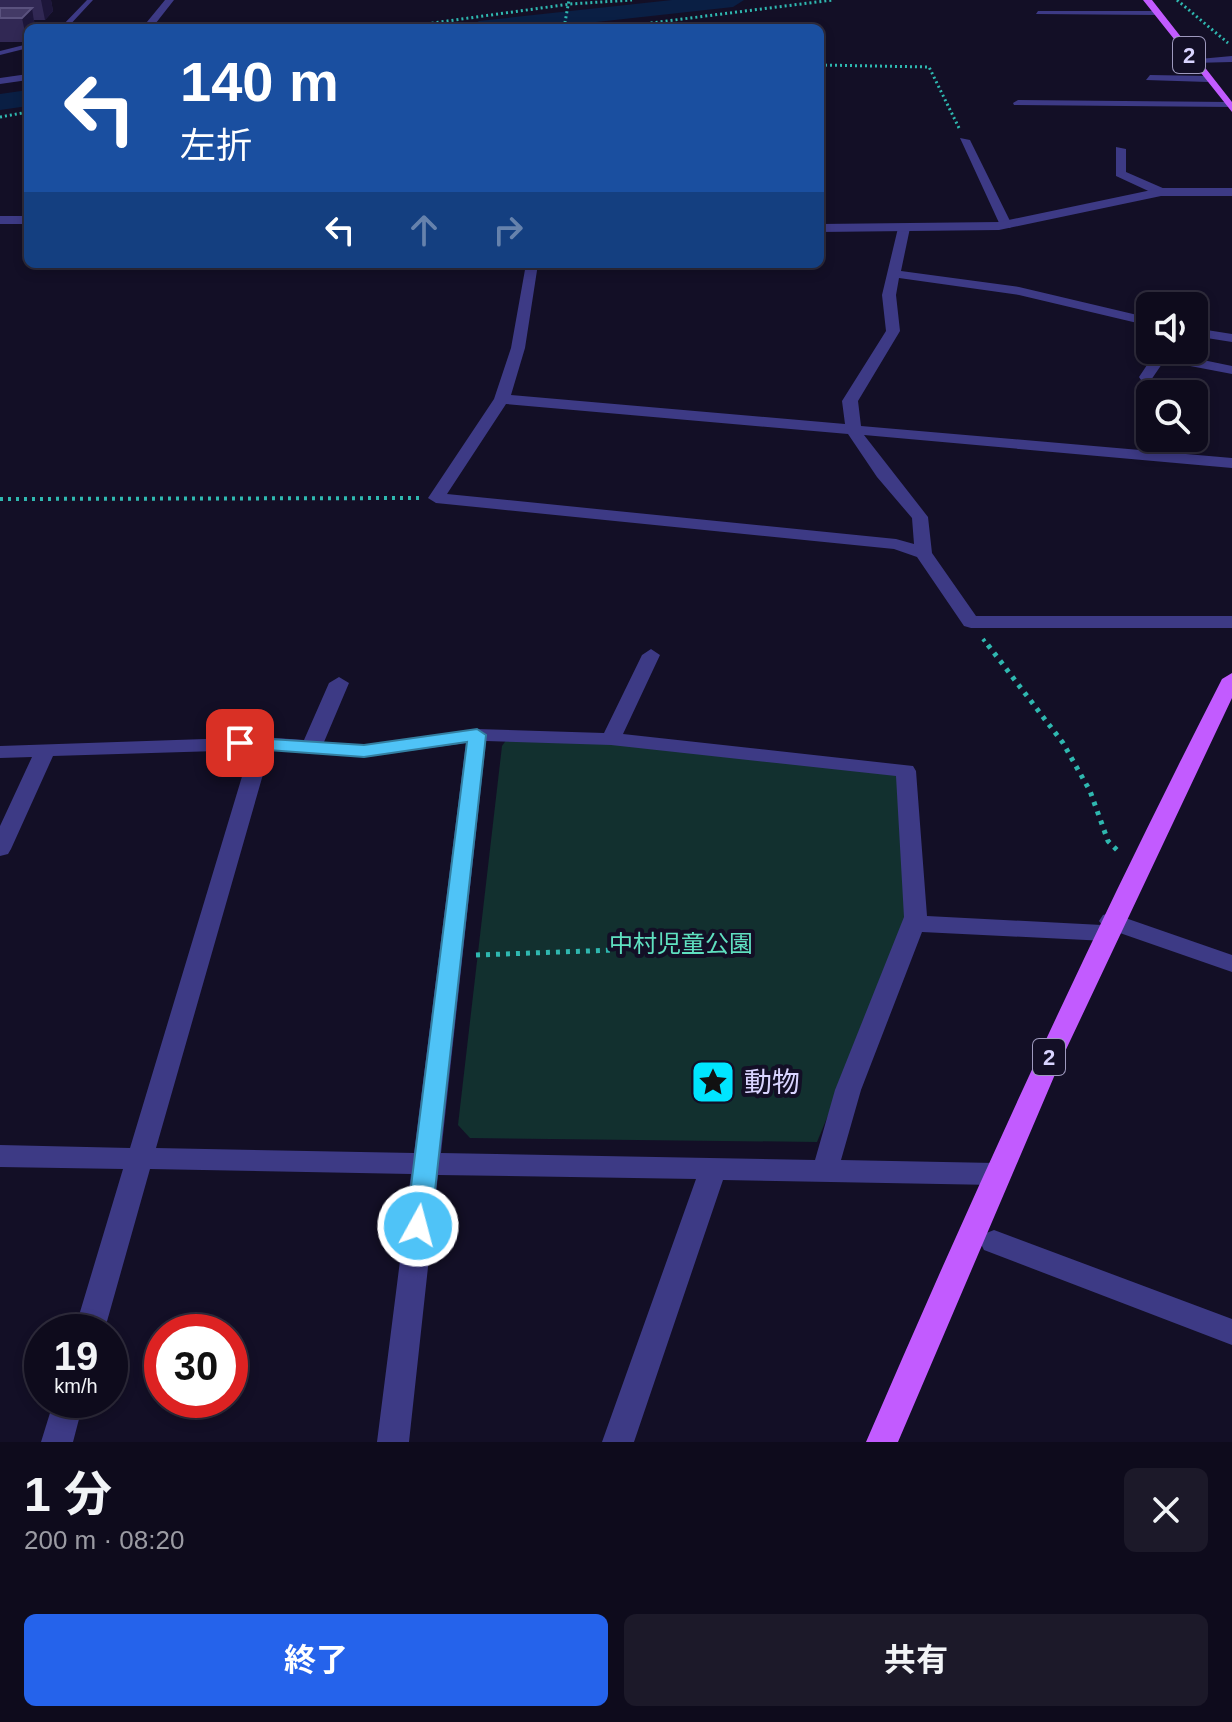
<!DOCTYPE html>
<html lang="ja">
<meta charset="utf-8">
<style>
body{margin:0;font-family:Arial,"Noto Sans JP",sans-serif;background:#1c1929;color:#f1f3f6;height:100vh;display:flex;flex-direction:column;font-size:30px;white-space:nowrap}
*{box-sizing:border-box;margin:0}
p{font-size:26px;color:#9b9ba3}
.icon{flex:none;width:44px;height:44px;fill:none;stroke:currentColor;stroke-width:2;stroke-linecap:round;stroke-linejoin:round}
.map{position:relative;height:1442px;overflow:hidden}
.drawer{display:flex;flex-direction:column;background:#0e0b1c;flex:1}
.drawer>*{flex:none}
.hud{position:absolute;left:24px;top:24px;width:800px;height:244px;border-radius:12px;box-shadow:0 4px 12px #0003,0 0 0 2px #2e2b3b;background:#1a4fa0;color:#fff;overflow:hidden}
.fabs{position:absolute;left:1136px;top:292px;display:grid;gap:16px}
.fabs a{display:grid;place-items:center;width:72px;height:72px;border-radius:12px;background:#0e0b1c;box-shadow:0 4px 12px #0003,0 0 0 2px #2e2b3b;font-size:40px}
.speed{position:absolute;left:24px;top:1314px;display:flex;gap:16px;font-size:40px;font-weight:700;text-align:center}
.speed>*{display:grid;place-content:center;width:104px;height:104px;border-radius:50%;background:#0e0b1c;box-shadow:0 4px 12px #0003,0 0 0 2px #2e2b3b;line-height:1}
.speed small{font-size:20px;font-weight:400}
.speed .limit{border:12px solid #d22;background:#fff;color:#111}
.pin{position:absolute;display:grid;place-items:center;width:68px;height:68px;color:#fff;margin:-34px;border-radius:16px;box-shadow:0 4px 12px #0006}
.me{position:absolute;width:88px;margin:-44px;rotate:7deg;stroke-linejoin:round;filter:drop-shadow(0 0 6px #0008)}
.turn{display:flex;align-items:center;gap:28px;height:168px;padding:0 24px;font-size:36px}
.turn .icon{width:104px;height:104px;stroke-width:2.5}
.turn b{display:block;font-size:56px;line-height:68px}
.lanes{display:flex;align-items:center;height:76px;padding:0 24px;background:#0003;justify-content:center;gap:40px;direction:ltr}
.lanes .off{opacity:.35}
.round{display:grid;place-items:center;flex:none;width:84px;height:84px;border-radius:12px;background:#1c1929}
.headline{display:flex;align-items:center;justify-content:space-between;height:136px;padding:0 24px}
h1{font-size:48px;font-weight:700;line-height:60px}
.cta{display:flex;gap:16px;margin-top:auto;padding:16px 24px}
.cta a{flex:1;height:92px;border-radius:12px;background:#2563eb;color:#fff;font-size:32px;font-weight:700;line-height:92px;text-align:center}
.cta a+a{background:#1c1929;color:#f1f3f6}
.map>svg:first-child{display:block}
.green{fill:#12302f}
.lines{fill:none;stroke-linecap:round;stroke-linejoin:round}
.river{fill:#0a1f44;fill-rule:evenodd}
.path-far2{stroke:#2fb8b0;stroke-width:3;stroke-dasharray:2 3;stroke-linecap:butt}
.path-far1{stroke:#2fb8b0;stroke-width:4;stroke-dasharray:3 5;stroke-linecap:butt}
.path{stroke:#2fb8b0;stroke-width:5;stroke-dasharray:4 6;stroke-linecap:butt}
.service{fill:#3d3a85;fill-rule:evenodd}
.minor{fill:#3d3a85;fill-rule:evenodd}
.tertiary{fill:#3d3a85;fill-rule:evenodd}
.primary{fill:#c25bff;fill-rule:evenodd}
.wall{fill:#312854}
.shaded-wall{fill:#1d163a}
.building{fill:#433a66;stroke:#5a527e;stroke-width:2}
.route{fill:#4fc3f7;stroke:#337fa1;stroke-width:2}
.labels{text-anchor:middle;stroke-width:8;stroke-linejoin:round;paint-order:stroke}
.shield{fill:#130f26;stroke:#9e99be;stroke-width:2}
.shield-label{font-size:22px;font-weight:bold;fill:#d9d4ff}
.park-label{font-size:24px;fill:#5fe0c0;stroke:#130f26}
.near-poi-label{font-size:28px;fill:#d9d4ff;stroke:#130f26;text-anchor:start}
</style>
<div class="map">
<svg width="1232" height="1442" viewBox="0 0 1232 1442">
<rect width="100%" height="100%" fill="#130f26"/>
<!-- green -->
<path class="green" d="M 530,734 L 898,775 L 910,917 L 817,1142 L 470,1138 L 458,1125 L 502,746 L 509,736 Z"/>
<g class="lines">
<!-- river -->
<path class="river" d="M 672,0 L 744,0 L 733,7 L 542,28 L 467,28 L 479,21 Z
M 28,90 L 28,106 L 0,110 L 0,94 Z"/>
<!-- path-far2 -->
<path class="path-far2" d="M 1177,0 L 1228,43
M 397,28 L 570,4 L 632,0
M 564,28 L 569,0
M 611,28 L 833,0
M 820,65 L 929,67 L 959,128
M 0,117 L 28,112"/>
<!-- path-far1 -->
<path class="path-far1" d="M 0,499 L 419,498
M 983,639 L 989,647"/>
<!-- path -->
<path class="path" d="M 988,645 L 1063,743 L 1090,791 L 1108,841 L 1121,854
M 476,955 L 615,950"/>
<!-- service -->
<path class="service" d="M 87,0 L 93,0 L 67,28 L 60,28 Z
M 1038,11 L 1157,11 L 1160,13 L 1157,15 L 1036,14 Z
M 28,44 L 28,48 L 0,55 L 0,51 Z"/>
<!-- minor -->
<path class="minor" d="M 1232,56 L 1232,62 L 1193,63 L 1188,60 Z
M 1150,75 L 1208,76 L 1213,79 L 1208,82 L 1146,80 Z
M 1018,100 L 1229,102 L 1232,107 L 1014,105 L 1013,103 Z
M 960,138 L 970,140 L 1012,225 L 1010,228 L 1000,225 Z
M 1116,147 L 1126,149 L 1126,172 L 1165,189 L 1165,195 L 1157,195 L 1116,176 Z
M 904,224 L 910,228 L 901,271 L 1019,287 L 1150,318 L 1150,326 L 1019,295 L 899,278 L 896,295 L 900,331 L 858,401 L 861,426 L 1232,458 L 1232,468 L 864,435 L 928,517 L 932,553 L 976,616 L 1232,616 L 1232,628 L 971,628 L 964,626 L 917,557 L 894,549 L 436,503 L 428,498 L 494,399 L 511,348 L 526,264 L 538,264 L 525,348 L 511,395 L 845,424 L 842,401 L 886,331 L 882,295 L 898,228 ZM 506,404 L 848,434 L 877,477 L 912,518 L 914,544 L 896,539 L 447,494 Z
M 1194,328 L 1232,334 L 1232,342 L 1194,336 Z
M 1157,350 L 1171,350 L 1169,353 L 1232,366 L 1232,374 L 1164,361 L 1151,380 L 1141,380 L 1139,377 Z
M 651,649 L 660,655 L 623,734 L 913,766 L 916,771 L 927,916 L 1102,925 L 1099,921 L 1103,915 L 1111,913 L 1232,955 L 1232,972 L 1117,932 L 1114,939 L 1106,941 L 922,932 L 861,1090 L 841,1160 L 995,1163 L 1005,1166 L 1008,1174 L 1005,1182 L 995,1185 L 723,1180 L 634,1442 L 602,1442 L 696,1179 L 438,1175 L 409,1442 L 377,1442 L 411,1174 L 150,1169 L 104,1332 L 74,1332 L 123,1169 L 0,1167 L 0,1145 L 130,1148 L 250,750 L 53,756 L 11,849 L 8,854 L 0,856 L 0,826 L 32,757 L 0,758 L 0,746 L 262,737 L 304,740 L 329,683 L 339,677 L 349,683 L 324,742 L 364,745 L 477,729 L 604,733 L 642,655 ZM 486,741 L 611,745 L 896,776 L 904,917 L 835,1090 L 815,1160 L 441,1153 ZM 466,743 L 414,1153 L 156,1148 L 270,750 L 364,757 Z
M 994,1230 L 1232,1319 L 1232,1345 L 984,1250 L 980,1242 L 984,1234 Z
M 54,1400 L 84,1400 L 73,1442 L 41,1442 Z"/>
<!-- tertiary -->
<path class="tertiary" d="M 165,0 L 174,0 L 152,28 L 142,28 Z
M 28,74 L 28,80 L 0,84 L 0,78 Z
M 1161,188 L 1232,188 L 1232,196 L 1161,196 L 999,230 L 820,232 L 820,224 L 999,222 Z
M 0,216 L 28,216 L 28,224 L 0,224 Z"/>
<!-- primary -->
<path class="primary" d="M 1143,0 L 1152,0 L 1232,102 L 1232,112 Z
M 1232,673 L 1232,698 L 1062,1058 L 898,1442 L 866,1442 C 977,1184 1094,929 1222,679 Z"/>
</g>
<!-- wall -->
<path class="wall" d="M 0,0 L 51,0 L 53,11 L 45,20 L 34,20 L 35,28 L 28,28 L 27,42 L 0,42 Z"/>
<!-- shaded-wall -->
<path class="shaded-wall" d="M 41,0 L 51,0 L 53,11 L 45,20 Z
M 32,8 L 35,28 L 28,28 L 28,40 L 27,42 L 22,18 Z"/>
<!-- building -->
<path class="building" d="M 0,8 L 32,8 L 22,18 L 0,18 Z"/>
<!-- route -->
<path class="route" d="M 477,729 L 486,735 L 431,1226 L 427,1233 L 418,1237 L 409,1233 L 406,1226 L 467,742 L 364,757 L 240,748 L 231,743 L 240,737 L 364,745 Z"/>
<!-- icons -->
<defs>
<g id="sight-square" transform="scale(2.3)"><rect x="-9" y="-9" width="18" height="18" rx="4" fill="#00e5ff" stroke="#130f26"/><path d="M0-6L1.8-2.2L6-1.7L2.9 1.2L3.7 5.4L0 3.3L-3.7 5.4L-2.9 1.2L-6-1.7L-1.8-2.2Z" fill="#111"/></g>
</defs>
<g fill-rule="evenodd">
<use href="#sight-square" x="713" y="1082"/>
</g>
<g class="labels">
<!-- shield labels -->
<g class="shield">
<rect x="1173" y="37" width="32" height="36" rx="6"/>
<rect x="1033" y="1039" width="32" height="36" rx="6"/>
</g>
<g class="shield-label">
<text x="1189" y="63">2</text>
<text x="1049" y="1065">2</text>
</g>
<!-- park labels -->
<g class="park-label">
<text x="681" y="952">中村児童公園</text>
</g>
<!-- near-poi labels -->
<g class="near-poi-label">
<text x="744" y="1092">動物</text>
</g>
</g>
</svg>
<div class="fabs">
<a><svg class="icon" aria-label="sound" viewBox="0 0 24 24"><path d="M4 9h4l5-4v14l-5-4H4zM17 9q2 3 0 6"/></svg></a>
<a><svg class="icon" aria-label="search" viewBox="0 0 24 24"><circle cx="10" cy="10" r="6"/><path d="M15 15l6 6"/></svg></a>
</div>
<div class="speed"><div>19<small>km/h</small></div><div class="limit">30</div></div>
<div class="pin" style="left:240px;top:743px;background:#d93025"><svg class="icon" aria-label="arrive" viewBox="0 0 24 24"><path d="M6 21V4h12l-3 4 3 4H6"/></svg></div>
<svg class="me" style="left:418px;top:1226px" viewBox="-20 -20 40 40"><circle r="17" fill="#4fc3f7" stroke="#fff" stroke-width="3"/><path d="M0-11L8 9 0 5-8 9z" fill="#fff"/></svg>
<div class="hud">
<div class="turn"><svg class="icon" aria-label="left" viewBox="0 0 24 24"><path d="M17 20v-9H6M10 6l-5 5 5 5"/></svg><div><b>140 m</b>左折</div></div>
<div class="lanes"><svg class="icon" aria-label="left" viewBox="0 0 24 24"><path d="M17 20v-9H6M10 6l-5 5 5 5"/></svg><svg class="icon off" aria-label="ahead" viewBox="0 0 24 24"><path d="M12 20V5M6 11l6-6 6 6"/></svg><svg class="icon off" aria-label="right" viewBox="0 0 24 24"><path d="M7 20v-9h11M14 6l5 5-5 5"/></svg></div>
</div>
</div>
<section class="drawer">
<div class="headline"><div><h1>1 分</h1><p>200 m · 08:20</p></div><a class="round"><svg class="icon" aria-label="close" viewBox="0 0 24 24"><path d="M6 6l12 12M18 6L6 18"/></svg></a></div>
<div class="cta"><a>終了</a><a>共有</a></div>
</section>
